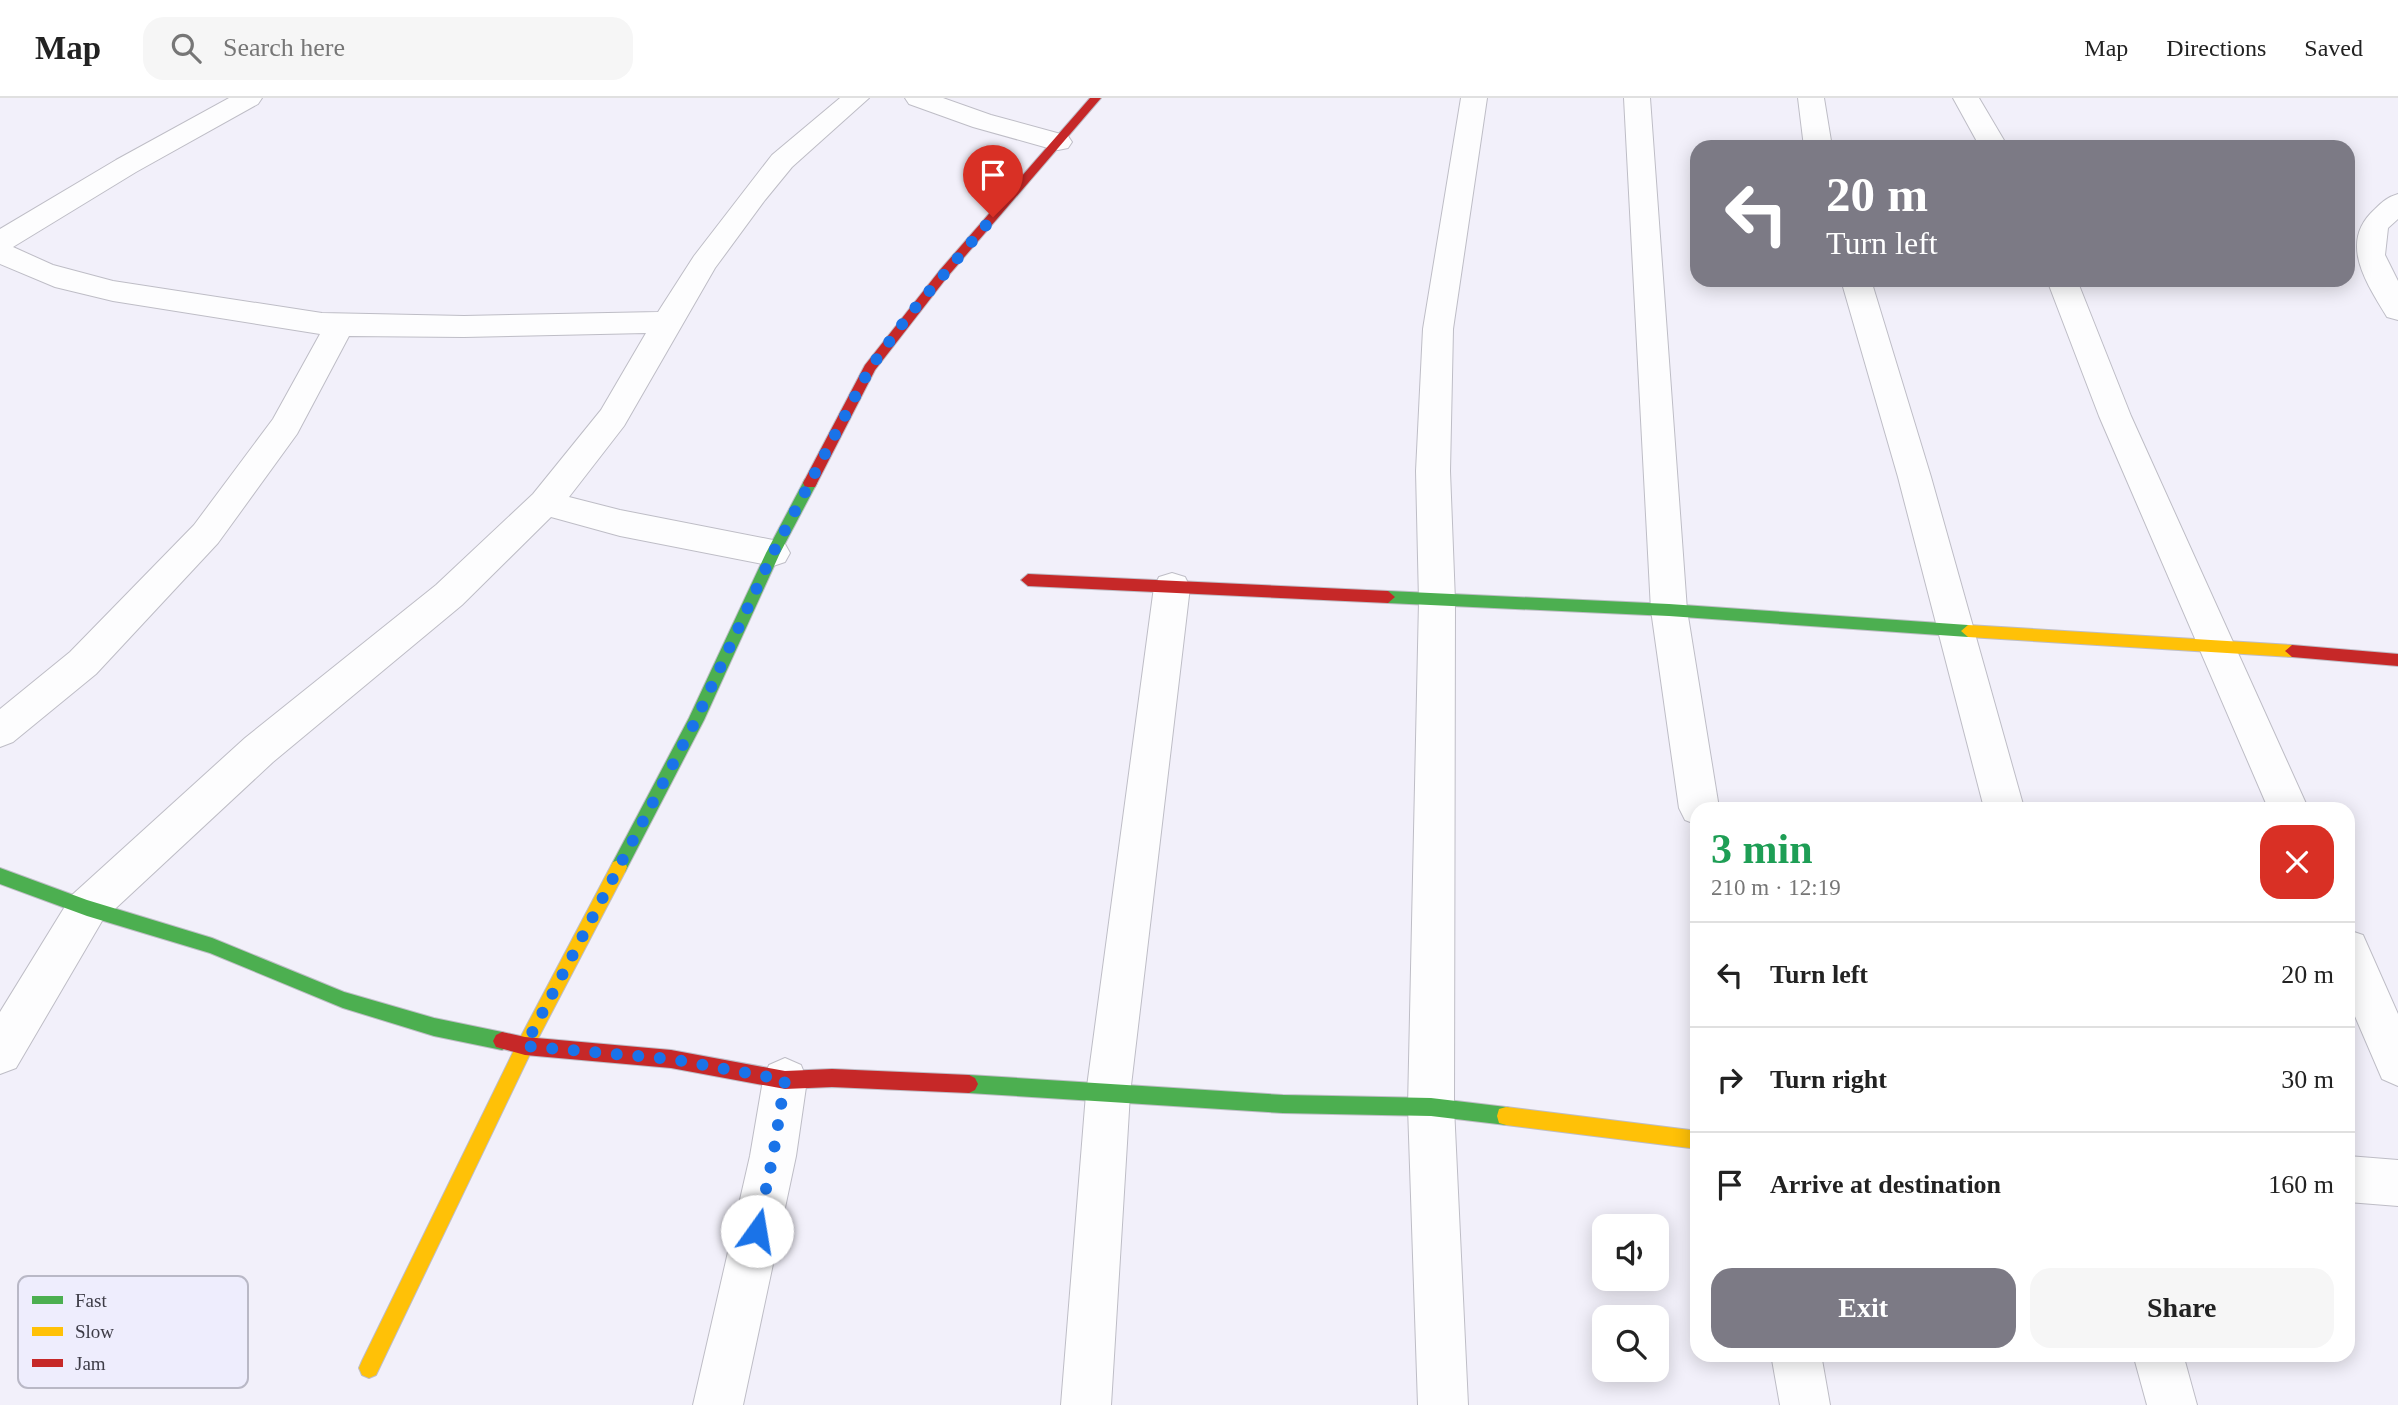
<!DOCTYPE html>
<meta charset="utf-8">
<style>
body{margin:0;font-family:"Times New Roman",serif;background:#f6f6f6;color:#222;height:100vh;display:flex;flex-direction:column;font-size:26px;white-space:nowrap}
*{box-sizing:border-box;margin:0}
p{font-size:23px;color:#767676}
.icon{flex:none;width:38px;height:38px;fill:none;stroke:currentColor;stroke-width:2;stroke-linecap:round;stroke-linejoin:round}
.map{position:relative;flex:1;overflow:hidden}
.drawer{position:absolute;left:1690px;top:704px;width:665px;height:560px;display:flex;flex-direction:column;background:#fff;border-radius:21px;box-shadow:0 4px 18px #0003}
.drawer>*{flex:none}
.banner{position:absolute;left:1690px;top:42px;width:665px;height:147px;border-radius:21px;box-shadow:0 4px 18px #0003;background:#7c7a85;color:#fff;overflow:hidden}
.tools{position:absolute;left:1592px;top:1116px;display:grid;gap:14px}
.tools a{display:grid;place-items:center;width:77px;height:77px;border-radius:14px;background:#fff;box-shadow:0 4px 18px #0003;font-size:35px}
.pin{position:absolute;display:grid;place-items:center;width:60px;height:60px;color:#fff;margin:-72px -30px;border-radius:50% 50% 50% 0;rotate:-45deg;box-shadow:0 0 7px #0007}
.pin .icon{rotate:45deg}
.me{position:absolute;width:77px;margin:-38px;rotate:13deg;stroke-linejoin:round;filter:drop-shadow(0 0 5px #0008)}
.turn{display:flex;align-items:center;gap:24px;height:147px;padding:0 21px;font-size:32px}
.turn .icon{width:91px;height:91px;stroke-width:2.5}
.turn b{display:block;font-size:49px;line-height:60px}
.round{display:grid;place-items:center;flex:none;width:74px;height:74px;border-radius:21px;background:#f6f6f6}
.summary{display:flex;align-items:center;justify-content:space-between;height:119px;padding:0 21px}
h1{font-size:42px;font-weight:800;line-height:52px;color:#1e9e55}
.cta{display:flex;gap:14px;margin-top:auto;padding:14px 21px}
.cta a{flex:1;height:80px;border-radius:21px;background:#7c7a85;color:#fff;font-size:28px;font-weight:800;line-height:80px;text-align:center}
.cta a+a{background:#f6f6f6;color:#222}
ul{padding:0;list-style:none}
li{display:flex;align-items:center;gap:21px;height:105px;padding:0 21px;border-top:2px solid #e0e0e0}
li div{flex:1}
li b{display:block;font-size:26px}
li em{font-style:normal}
header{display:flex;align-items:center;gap:42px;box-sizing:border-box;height:98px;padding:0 35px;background:#fff;border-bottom:2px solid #e0e0e0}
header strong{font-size:33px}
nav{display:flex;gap:38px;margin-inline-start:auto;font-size:24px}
.search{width:490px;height:63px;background:#f6f6f6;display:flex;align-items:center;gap:18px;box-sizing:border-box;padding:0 24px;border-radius:21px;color:#767676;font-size:26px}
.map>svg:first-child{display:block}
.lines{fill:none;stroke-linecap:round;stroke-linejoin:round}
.street-casing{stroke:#bebdc6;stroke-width:2}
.fast-casing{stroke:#bebdc6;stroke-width:2}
.slow-casing{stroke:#bebdc6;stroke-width:2}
.jam-casing{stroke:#bebdc6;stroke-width:2}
.street{fill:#fdfdfe;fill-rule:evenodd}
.fast{fill:#4caf50;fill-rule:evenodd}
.slow{fill:#ffc107;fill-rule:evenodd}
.jam{fill:#c62828;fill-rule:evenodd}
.route{stroke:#1a73e8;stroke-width:12;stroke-dasharray:0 21.6}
.key{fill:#eeedfd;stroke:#b9b8c6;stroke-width:2}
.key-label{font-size:19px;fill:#3c3b46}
</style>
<header>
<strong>Map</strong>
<div class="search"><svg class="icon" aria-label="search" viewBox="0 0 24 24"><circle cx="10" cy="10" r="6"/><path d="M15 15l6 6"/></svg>Search here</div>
<nav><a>Map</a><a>Directions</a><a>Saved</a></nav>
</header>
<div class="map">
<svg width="2398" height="1307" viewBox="0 0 2398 1307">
<rect width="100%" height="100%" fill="#f2f0fa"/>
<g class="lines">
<!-- street casing -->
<g class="street-casing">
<path id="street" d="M 229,0 L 262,0 L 258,6 L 136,74 L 13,149 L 53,167 L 113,183 L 322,215 L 464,218 L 658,214 L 694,158 L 772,57 L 840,0 L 869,0 L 792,69 L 765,102 L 715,170 L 624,328 L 569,399 L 620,412 L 773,442 L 785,446 L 790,455 L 785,464 L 773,468 L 620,438 L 551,419 L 462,507 L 273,664 L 102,823 L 16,970 L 0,976 L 0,914 L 72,797 L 245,640 L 436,487 L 533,396 L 601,312 L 646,235 L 464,239 L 349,238 L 297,336 L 218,445 L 96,576 L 13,644 L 0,649 L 0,611 L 70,554 L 194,427 L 273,321 L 320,236 L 113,203 L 55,189 L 0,166 L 0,131 L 116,62 Z
M 905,0 L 943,0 L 991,17 L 1068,38 L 1072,44 L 1068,50 L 1058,52 L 1048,50 L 973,29 L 909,6 Z
M 1461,0 L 1487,0 L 1453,231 L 1450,373 L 1455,503 L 1454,1009 L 1468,1307 L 1418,1307 L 1408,1009 L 1419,503 L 1416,373 L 1423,231 Z
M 1624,0 L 1650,0 L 1687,512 L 1719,710 L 1698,710 L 1698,727 L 1685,722 L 1679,710 L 1651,512 Z
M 1798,0 L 1824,0 L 1832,49 L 1804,49 Z
M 1953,0 L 1979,0 L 2008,49 L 1980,49 Z
M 2398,96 L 2398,121 L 2388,130 L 2385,157 L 2398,183 L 2398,222 L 2387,219 C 2366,184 2338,144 2375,111 C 2383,103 2388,99 2398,96 Z
M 1841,182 L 1871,182 L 1931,379 L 2024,710 L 1984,710 L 1898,379 Z
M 2047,182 L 2077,182 L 2131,318 L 2308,710 L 2268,710 L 2099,318 Z
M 1172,475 L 1185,479 L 1190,489 L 1130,996 L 1111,1307 L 1061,1307 L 1086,996 L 1154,489 L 1159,479 Z
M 2348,832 L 2363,837 L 2398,916 L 2398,988 L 2382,981 L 2348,902 Z
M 785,960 L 801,967 L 807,982 L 796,1058 L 743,1307 L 693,1307 L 750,1058 L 763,982 L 769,967 Z
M 2348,1058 L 2398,1062 L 2398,1108 L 2348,1104 Z
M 1771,1256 L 1821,1256 L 1830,1307 L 1780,1307 Z
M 2133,1256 L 2183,1256 L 2197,1307 L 2147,1307 Z"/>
</g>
<!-- fast casing -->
<g class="fast-casing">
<path id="fast" d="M 810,380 L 817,385 L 780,455 L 704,622 L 625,774 L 619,776 L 613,774 L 611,769 L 613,764 L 689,620 L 766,455 L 805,381 Z
M 1388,493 L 1669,506 L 1968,527 L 1975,533 L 1968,539 L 1669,518 L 1388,505 L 1381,499 Z
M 0,770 L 87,802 L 212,840 L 344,894 L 434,920 L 502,934 L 508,937 L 511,943 L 508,949 L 502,952 L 434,938 L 343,910 L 210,855 L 87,818 L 0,786 Z
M 969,977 L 1283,997 L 1431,1000 L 1506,1009 L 1513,1011 L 1515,1018 L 1513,1025 L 1506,1027 L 1431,1018 L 1283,1015 L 969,995 L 963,992 L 960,986 L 963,980 Z"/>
</g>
<!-- slow casing -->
<g class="slow-casing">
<path id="slow" d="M 1968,527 L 2292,547 L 2299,553 L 2292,559 L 1968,539 L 1961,533 Z
M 619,762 L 625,764 L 627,769 L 625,774 L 531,954 L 376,1277 L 369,1280 L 362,1277 L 359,1270 L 362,1263 L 519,942 L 613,764 Z
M 1506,1009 L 1698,1033 L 1698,1051 L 1506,1027 L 1499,1025 L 1497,1018 L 1499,1011 Z"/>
</g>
<!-- jam casing -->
<g class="jam-casing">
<path id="jam" d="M 1090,0 L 1101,0 L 948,178 L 875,272 L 815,389 L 805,389 L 803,385 L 865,267 L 940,172 Z
M 1028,476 L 1388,493 L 1395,499 L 1388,505 L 1028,488 L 1021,482 Z
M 2292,547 L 2398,556 L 2398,568 L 2292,559 L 2285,553 Z
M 502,934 L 525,939 L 671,952 L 785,973 L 832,971 L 969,977 L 975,980 L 978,986 L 975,992 L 969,995 L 832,989 L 785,991 L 671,970 L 525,957 L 496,949 L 493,943 L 496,937 Z"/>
</g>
<!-- street -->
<use href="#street" class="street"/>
<!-- fast -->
<use href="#fast" class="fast"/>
<!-- slow -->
<use href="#slow" class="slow"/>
<!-- jam -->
<use href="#jam" class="jam"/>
</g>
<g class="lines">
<!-- route -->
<path class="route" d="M 757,1133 L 773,1058 L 785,982 L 671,961 L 525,948 L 696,622 L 773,455 L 870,270 L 909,217 L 993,119"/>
</g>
<!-- legend -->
<rect x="18" y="1178" width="230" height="112" rx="10" class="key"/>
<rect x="32" y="1198" width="31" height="8" fill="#4caf50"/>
<rect x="32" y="1229" width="31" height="9" fill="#ffc107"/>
<rect x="32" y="1261" width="31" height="8" fill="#c62828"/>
<g class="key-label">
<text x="75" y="1209">Fast</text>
<text x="75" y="1240">Slow</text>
<text x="75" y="1272">Jam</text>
</g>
</svg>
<div class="tools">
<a><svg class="icon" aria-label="sound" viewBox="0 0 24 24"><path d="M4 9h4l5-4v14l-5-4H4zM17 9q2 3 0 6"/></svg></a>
<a><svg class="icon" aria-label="search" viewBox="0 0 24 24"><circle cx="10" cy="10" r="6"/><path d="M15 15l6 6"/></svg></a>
</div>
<div class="pin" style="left:993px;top:119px;background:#d93025"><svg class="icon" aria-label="arrive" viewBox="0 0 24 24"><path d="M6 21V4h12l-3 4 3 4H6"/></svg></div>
<svg class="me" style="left:757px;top:1133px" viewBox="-20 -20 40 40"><circle r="19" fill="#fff"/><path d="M0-13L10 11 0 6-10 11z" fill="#1a73e8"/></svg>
<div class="banner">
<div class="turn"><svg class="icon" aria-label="left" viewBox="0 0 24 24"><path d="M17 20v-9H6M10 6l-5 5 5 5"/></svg><div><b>20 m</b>Turn left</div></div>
</div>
<section class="drawer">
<div class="summary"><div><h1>3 min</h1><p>210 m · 12:19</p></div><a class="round" style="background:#d93025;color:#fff"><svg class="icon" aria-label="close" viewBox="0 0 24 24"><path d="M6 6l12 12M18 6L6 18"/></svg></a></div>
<ul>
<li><svg class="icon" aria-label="left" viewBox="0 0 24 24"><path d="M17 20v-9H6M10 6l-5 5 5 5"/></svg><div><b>Turn left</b></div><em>20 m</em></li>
<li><svg class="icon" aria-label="right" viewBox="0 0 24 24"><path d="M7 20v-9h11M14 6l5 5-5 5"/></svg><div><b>Turn right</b></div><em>30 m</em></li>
<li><svg class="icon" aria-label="arrive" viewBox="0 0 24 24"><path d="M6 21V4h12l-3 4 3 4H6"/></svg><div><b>Arrive at destination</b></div><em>160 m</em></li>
</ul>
<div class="cta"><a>Exit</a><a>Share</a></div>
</section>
</div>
